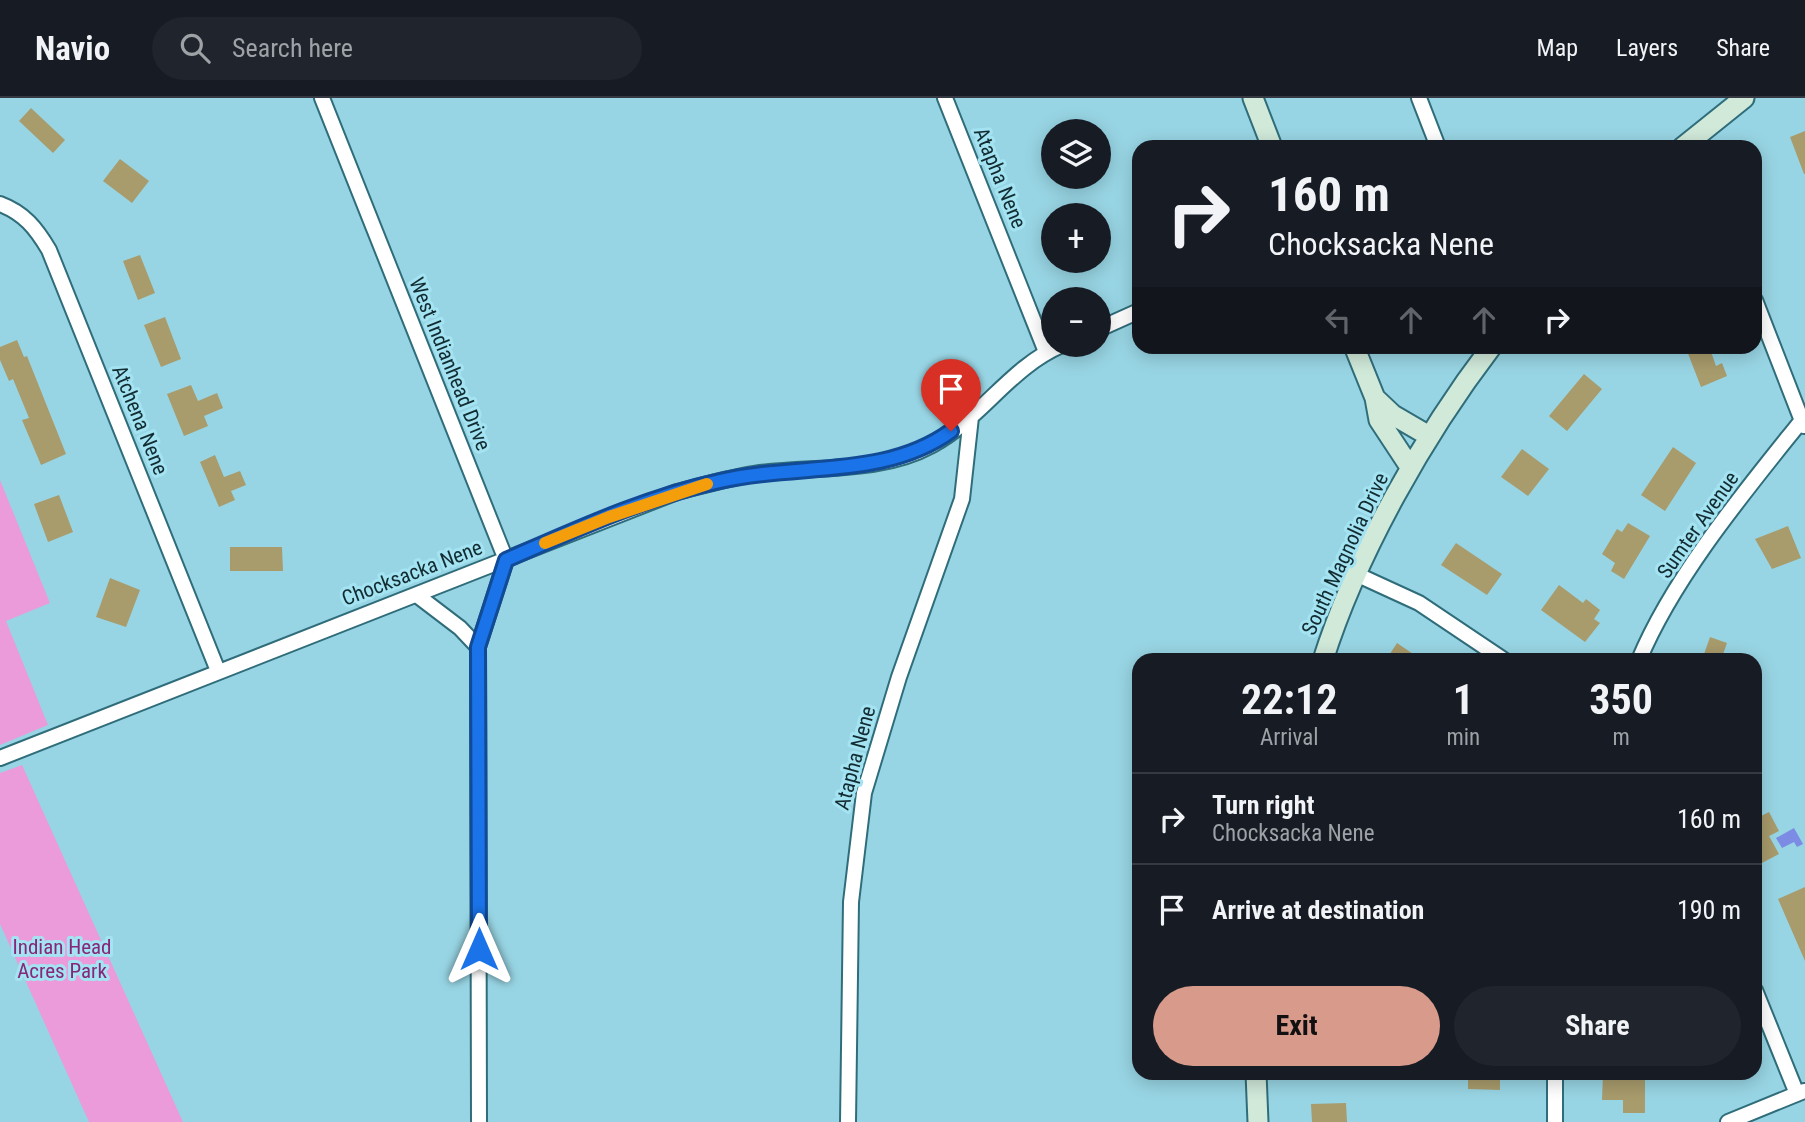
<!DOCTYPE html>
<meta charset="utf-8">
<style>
body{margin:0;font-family:"Roboto Condensed",sans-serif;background:#20242c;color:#f1f3f6;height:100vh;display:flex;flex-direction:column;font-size:26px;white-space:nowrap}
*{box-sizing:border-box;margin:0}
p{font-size:23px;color:#9ea1a6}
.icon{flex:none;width:38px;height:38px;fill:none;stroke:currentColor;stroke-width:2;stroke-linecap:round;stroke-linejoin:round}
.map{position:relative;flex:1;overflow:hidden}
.details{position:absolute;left:1132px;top:555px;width:630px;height:427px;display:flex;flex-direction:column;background:#171b24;border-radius:21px;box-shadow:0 4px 18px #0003}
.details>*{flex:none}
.hud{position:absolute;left:1132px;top:42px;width:630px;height:214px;border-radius:21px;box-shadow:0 4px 18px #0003;background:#171b24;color:#f1f3f6;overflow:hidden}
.controls{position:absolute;left:1041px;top:21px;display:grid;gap:14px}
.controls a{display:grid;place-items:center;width:70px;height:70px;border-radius:50%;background:#171b24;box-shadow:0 4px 18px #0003;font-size:35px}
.pin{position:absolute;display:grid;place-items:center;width:60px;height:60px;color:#fff;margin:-72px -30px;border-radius:50% 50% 50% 0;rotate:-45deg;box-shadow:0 0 7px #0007}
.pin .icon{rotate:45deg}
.me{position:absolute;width:77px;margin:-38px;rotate:0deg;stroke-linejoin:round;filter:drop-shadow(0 0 5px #0008)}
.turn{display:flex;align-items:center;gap:24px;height:147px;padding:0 21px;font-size:32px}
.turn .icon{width:91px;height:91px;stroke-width:2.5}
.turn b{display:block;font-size:49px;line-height:60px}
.lanes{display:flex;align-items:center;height:66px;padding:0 21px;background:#0003;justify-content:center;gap:35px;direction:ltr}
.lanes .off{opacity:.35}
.eta{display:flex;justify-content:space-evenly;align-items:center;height:119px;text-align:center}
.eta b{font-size:42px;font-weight:700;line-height:49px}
.primary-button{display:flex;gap:14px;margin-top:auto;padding:14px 21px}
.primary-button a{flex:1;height:80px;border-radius:42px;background:#d89a8a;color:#111;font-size:28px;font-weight:700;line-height:80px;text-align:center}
.primary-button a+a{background:#20242c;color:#f1f3f6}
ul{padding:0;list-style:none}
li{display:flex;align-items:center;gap:21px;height:91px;padding:0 21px;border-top:2px solid #363941}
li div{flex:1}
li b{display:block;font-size:26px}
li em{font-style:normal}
header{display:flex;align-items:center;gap:42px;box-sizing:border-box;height:98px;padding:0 35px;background:#171b24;border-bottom:2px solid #363941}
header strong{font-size:33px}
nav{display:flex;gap:38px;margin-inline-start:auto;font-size:24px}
.search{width:490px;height:63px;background:#20242c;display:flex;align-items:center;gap:18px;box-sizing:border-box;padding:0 24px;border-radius:38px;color:#9ea1a6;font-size:26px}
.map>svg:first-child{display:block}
.green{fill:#eb9ada}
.water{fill:#7c8be3}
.building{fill:#a89b6c}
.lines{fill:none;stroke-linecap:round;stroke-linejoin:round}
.street-casing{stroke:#306d7b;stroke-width:18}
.secondary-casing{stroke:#306d7b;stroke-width:23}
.street{stroke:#fff;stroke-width:14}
.secondary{stroke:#d0e9d9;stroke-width:19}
.route-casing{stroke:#114b97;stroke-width:18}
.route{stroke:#1a73e8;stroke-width:12}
.slow{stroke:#f59e0b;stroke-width:12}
.labels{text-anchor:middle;stroke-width:6;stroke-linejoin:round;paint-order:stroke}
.street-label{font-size:21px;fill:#122c31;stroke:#a4e3f2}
.park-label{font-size:21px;fill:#872779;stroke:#a4e3f2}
</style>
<header>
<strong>Navio</strong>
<div class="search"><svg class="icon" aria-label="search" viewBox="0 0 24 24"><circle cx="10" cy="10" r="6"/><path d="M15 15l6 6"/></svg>Search here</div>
<nav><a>Map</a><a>Layers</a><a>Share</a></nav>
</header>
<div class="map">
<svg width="1805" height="1024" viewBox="0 0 1805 1024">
<rect width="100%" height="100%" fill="#98d5e4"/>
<!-- green -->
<path class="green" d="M 0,382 L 50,505 L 6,523 L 48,627 L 0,647 Z
M 22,667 L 183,1024 L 89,1024 L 0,826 L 0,675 Z"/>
<!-- water -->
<path class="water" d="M 1794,730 L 1803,746 L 1797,749 L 1794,744 L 1782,750 L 1776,740 Z"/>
<!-- building -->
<path class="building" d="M 31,10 L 65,42 L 53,55 L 19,23 Z
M 1805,33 L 1805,76 L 1804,76 L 1790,39 Z
M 120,61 L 149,83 L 132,105 L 103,83 Z
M 140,157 L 155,195 L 138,202 L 123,163 Z
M 165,219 L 181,261 L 161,269 L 144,227 Z
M 17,242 L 24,259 L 27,258 L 66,356 L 41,367 L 22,322 L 29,320 L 13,281 L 9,283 L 0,262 L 0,249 Z
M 1697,248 L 1709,248 L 1716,268 L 1722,265 L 1727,278 L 1701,289 L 1687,253 Z
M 1584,276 L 1602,291 L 1567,333 L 1549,318 Z
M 191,287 L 198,303 L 217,295 L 223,310 L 204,318 L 208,328 L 184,338 L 167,296 Z
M 1673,349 L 1696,365 L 1665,413 L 1641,397 Z
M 1522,351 L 1549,371 L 1528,398 L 1501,379 Z
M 215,357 L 224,379 L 240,373 L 246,387 L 231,393 L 235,402 L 219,409 L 200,364 Z
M 59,397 L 73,434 L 48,444 L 34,406 Z
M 1628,425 L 1650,438 L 1624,481 L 1611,473 L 1615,465 L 1602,456 L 1617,431 L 1622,434 Z
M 1788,428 L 1801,460 L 1772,471 L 1755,441 Z
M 1456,445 L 1502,476 L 1487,497 L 1441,467 Z
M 230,449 L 282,449 L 283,473 L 230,473 Z
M 110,480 L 140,492 L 126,529 L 96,519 Z
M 1559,487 L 1583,505 L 1586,501 L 1600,512 L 1594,521 L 1600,525 L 1585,544 L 1541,512 Z
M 1710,539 L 1727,545 L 1721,562 L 1702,562 Z
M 1397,545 L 1422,562 L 1386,562 Z
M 1755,712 L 1759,719 L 1769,714 L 1779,733 L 1769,738 L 1779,756 L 1760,766 L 1755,758 Z
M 1805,789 L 1805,863 L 1778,801 Z
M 1468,975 L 1500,975 L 1500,992 L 1468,991 Z
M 1603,976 L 1645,977 L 1645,1015 L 1623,1015 L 1623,1002 L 1602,1002 Z
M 1346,1005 L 1347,1024 L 1312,1024 L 1311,1006 Z"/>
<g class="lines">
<!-- street casing -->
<g class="street-casing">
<path id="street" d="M 322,0 L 506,462 L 478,549 L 479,1024
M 945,0 L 1046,254
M 1419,0 L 1438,49
M 0,106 C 24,115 36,130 49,152 L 218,573
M 1755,202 L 1804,328
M 1099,231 L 1139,213
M 1358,477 L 1419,505 L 1504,562
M 418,498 L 460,530 L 478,549
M 1639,562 C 1674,478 1746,392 1802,322
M 0,660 L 677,394 C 705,387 732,379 760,375 C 817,368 881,375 932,347 C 982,320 1010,269 1062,247
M 1755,892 L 1797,996
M 1555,975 L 1555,1024
M 848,1024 L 851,804 L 864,695 L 899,579 L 962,401 L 971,319
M 1728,1024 L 1804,993"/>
</g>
<!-- secondary casing -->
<g class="secondary-casing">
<path id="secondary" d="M 1253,0 L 1272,49
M 1683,49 L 1744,0
M 1354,248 L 1375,300 L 1379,322 L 1410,369
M 1375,300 L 1393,317 L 1429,338
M 1323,562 C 1357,455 1424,337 1492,248
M 1256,975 L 1258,1024"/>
</g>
<!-- street -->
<use href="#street" class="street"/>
<!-- secondary -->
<use href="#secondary" class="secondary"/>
</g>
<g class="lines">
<!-- route casing -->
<g class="route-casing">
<path id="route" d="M 479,851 L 478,549 L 506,462 C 575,432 646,399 720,383 C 797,365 885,381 951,333"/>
</g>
<!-- route -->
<use href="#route" class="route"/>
<!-- slow -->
<path class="slow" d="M 545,445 L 609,419 L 707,386"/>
</g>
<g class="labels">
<!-- street labels -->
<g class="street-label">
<text transform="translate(1000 80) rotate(68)" y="7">Atapha Nene</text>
<text transform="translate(450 266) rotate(68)" y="7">West Indianhead Drive</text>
<text transform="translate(140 322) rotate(68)" y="7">Atchena Nene</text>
<text transform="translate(1698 427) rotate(-55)" y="7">Sumter Avenue</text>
<text transform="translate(1345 456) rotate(-65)" y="7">South Magnolia Drive</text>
<text transform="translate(412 475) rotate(-21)" y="7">Chocksacka Nene</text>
<text transform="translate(855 660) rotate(-75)" y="7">Atapha Nene</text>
</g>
<!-- park labels -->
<g class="park-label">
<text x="62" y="856">Indian Head<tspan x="62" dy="24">Acres Park</tspan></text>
</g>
</g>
</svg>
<div class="controls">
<a><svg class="icon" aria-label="layers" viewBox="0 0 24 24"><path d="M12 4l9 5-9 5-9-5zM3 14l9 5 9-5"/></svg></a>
<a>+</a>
<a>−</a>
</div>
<div class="pin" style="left:951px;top:333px;background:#d93025"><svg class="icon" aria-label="arrive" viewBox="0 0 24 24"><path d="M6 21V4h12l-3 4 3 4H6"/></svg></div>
<svg class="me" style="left:479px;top:851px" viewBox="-20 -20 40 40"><path d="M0-17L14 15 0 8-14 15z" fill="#1a73e8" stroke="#fff" stroke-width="4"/></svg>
<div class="hud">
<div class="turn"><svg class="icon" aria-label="right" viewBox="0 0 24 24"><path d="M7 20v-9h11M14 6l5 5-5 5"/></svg><div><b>160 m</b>Chocksacka Nene</div></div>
<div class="lanes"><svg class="icon off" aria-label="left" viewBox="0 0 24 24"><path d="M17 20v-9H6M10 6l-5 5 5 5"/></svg><svg class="icon off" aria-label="ahead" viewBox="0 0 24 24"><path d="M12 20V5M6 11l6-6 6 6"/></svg><svg class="icon off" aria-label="ahead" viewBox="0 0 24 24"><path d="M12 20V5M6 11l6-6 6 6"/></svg><svg class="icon" aria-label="right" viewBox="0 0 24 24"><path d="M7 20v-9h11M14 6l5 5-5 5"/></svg></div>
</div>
<section class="details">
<div class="eta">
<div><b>22:12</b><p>Arrival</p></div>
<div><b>1</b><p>min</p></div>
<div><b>350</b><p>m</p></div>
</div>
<ul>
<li><svg class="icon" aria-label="right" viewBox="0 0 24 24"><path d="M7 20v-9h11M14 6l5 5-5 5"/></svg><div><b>Turn right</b><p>Chocksacka Nene</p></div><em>160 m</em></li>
<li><svg class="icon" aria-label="arrive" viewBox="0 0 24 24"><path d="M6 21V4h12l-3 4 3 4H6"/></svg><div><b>Arrive at destination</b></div><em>190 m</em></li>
</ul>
<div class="primary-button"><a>Exit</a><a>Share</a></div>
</section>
</div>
